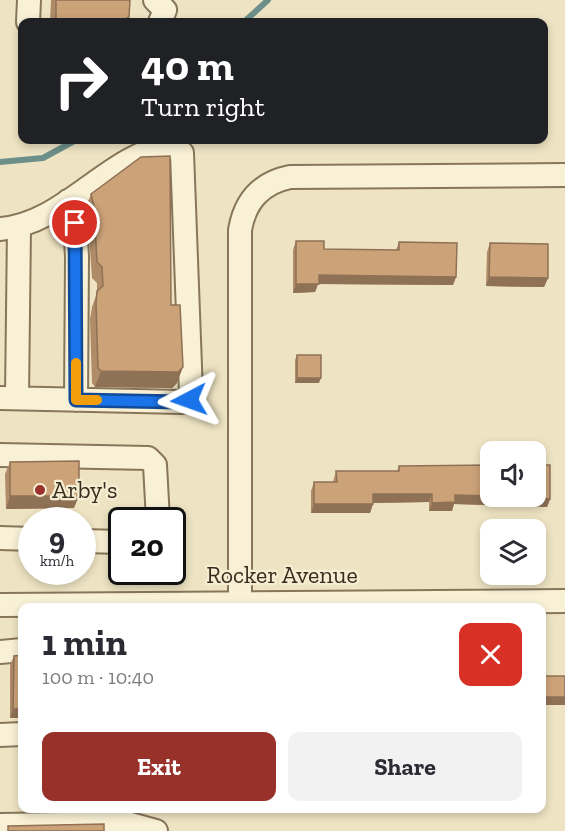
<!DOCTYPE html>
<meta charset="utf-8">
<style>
body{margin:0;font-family:"Zilla Slab",serif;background:#f2f2f3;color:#2b2b33;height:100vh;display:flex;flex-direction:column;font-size:22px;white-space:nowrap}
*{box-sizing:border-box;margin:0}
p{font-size:20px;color:#7c7c81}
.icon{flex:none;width:33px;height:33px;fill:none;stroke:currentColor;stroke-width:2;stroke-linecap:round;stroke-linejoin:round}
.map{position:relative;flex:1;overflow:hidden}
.panel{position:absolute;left:18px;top:603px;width:528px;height:210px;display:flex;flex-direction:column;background:#fff;border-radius:12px;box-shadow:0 3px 9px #0003}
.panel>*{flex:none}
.hud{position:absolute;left:18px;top:18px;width:530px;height:126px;border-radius:12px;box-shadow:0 3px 9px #0003;background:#202124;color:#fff;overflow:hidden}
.controls{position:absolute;left:480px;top:441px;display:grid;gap:12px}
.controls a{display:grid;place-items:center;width:66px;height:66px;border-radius:12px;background:#fff;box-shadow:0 3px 9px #0003;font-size:30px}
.speed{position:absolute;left:18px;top:507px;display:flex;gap:12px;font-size:30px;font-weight:700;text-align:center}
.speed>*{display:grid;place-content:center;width:78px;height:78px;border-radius:50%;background:#fff;box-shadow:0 3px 9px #0003;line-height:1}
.speed small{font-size:15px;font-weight:400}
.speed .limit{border:3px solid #111;border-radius:9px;background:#fff;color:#111}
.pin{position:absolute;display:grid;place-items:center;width:51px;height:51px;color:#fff;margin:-26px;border:3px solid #fff;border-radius:50%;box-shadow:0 2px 6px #0007}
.me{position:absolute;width:66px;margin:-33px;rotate:266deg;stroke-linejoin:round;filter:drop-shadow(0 0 4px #0008)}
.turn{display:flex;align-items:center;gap:21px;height:126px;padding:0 24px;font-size:27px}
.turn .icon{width:78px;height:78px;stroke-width:2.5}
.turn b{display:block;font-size:42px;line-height:51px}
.round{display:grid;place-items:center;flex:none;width:63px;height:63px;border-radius:12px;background:#f2f2f3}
.headline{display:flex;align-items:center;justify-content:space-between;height:102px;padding:0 24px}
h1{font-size:36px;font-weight:700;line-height:45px}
.primary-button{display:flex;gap:12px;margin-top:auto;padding:12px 24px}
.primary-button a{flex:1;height:69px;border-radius:12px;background:#97312a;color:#fff;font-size:24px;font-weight:700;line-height:69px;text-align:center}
.primary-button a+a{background:#f2f2f3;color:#2b2b33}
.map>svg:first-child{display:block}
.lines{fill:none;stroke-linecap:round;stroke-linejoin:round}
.stream{stroke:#6c8f89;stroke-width:6}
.minor-casing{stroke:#88765a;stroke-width:26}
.minor{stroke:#f9f1d6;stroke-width:22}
.wall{fill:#af8b68}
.shaded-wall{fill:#8f7155}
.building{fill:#cca279;stroke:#8f7155;stroke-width:1.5}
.route-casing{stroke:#114b97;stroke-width:15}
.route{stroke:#1a73e8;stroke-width:10}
.slow{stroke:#f59e0b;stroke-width:10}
.poi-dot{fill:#97312a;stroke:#f5eed2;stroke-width:2}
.labels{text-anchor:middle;stroke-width:4.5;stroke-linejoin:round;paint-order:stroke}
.poi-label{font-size:24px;fill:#382c1e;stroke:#f5eed2;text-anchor:start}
.street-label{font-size:24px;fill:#382c1e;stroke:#f5eed2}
</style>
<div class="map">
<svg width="565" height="831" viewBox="0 0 565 831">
<rect width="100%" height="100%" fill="#eee4c3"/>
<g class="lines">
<!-- stream -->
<path class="stream" d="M 244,22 L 268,0
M 0,162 L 43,158 L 76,140"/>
<!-- minor casing -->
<g class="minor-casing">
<path id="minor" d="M 155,0 L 165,10 L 160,22
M 28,22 L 29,0
M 68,201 L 75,223 L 77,257 L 76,400
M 0,229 C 65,224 108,155 170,145 L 182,153 L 191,393 L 189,400 L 182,402 L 0,398
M 17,398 L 19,228
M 0,455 L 148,458 L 155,465 L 158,520
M 0,538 L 32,539
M 82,541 L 122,542
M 240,602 L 240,230 C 245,201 261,183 290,177 L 565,175
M 0,605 L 565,601
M 0,652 L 22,650
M 0,735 L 22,734
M 0,825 L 127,823 L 156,831"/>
</g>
<!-- minor -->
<use href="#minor" class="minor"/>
</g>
<!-- wall -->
<path class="wall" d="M 51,0 L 130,0 L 127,22 L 50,22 Z
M 91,194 L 171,305 L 177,383 L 172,388 L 95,387 L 92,383 L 90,319 L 92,307 L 97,293 L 97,283 L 92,278 L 88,222 L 85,210 Z
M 296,241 L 324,249 L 396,250 L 399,242 L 456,277 L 453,285 L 318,284 L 315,292 L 293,293 L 293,250 Z
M 490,243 L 548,278 L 544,287 L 486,286 L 487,252 Z
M 297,355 L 319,383 L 295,383 L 295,360 Z
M 10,462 L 74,508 L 6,509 L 5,474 Z
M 399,466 L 550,499 L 547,507 L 454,504 L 452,511 L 429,511 L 429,502 L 373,503 L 370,513 L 311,513 L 311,491 L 314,482 L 333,482 L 336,471 L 397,471 Z
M 14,656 L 22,718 L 10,718 L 10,665 Z"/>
<!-- shaded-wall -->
<path class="shaded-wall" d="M 129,17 L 127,22 L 120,22 Z
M 319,275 L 456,277 L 453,285 L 318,284 L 315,292 L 293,293 L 296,284 Z
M 489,277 L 548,278 L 544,287 L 486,286 Z
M 183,367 L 177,383 L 172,388 L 95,387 L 101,371 Z
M 297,378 L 321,378 L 319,383 L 295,383 Z
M 373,494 L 432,494 L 429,502 L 370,503 Z
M 455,495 L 550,499 L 547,507 L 454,504 L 452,511 L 429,511 L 432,503 Z
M 10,496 L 79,496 L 74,508 L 6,509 Z
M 314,504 L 373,504 L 370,513 L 311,513 Z
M 542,697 L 565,697 L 565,705 L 542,705 Z
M 13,709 L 22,709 L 22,718 L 10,718 Z"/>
<!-- building -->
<path class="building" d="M 56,0 L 130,0 L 129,17 L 120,22 L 56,22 Z
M 170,156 L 171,305 L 180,305 L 183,367 L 178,372 L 101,371 L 98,368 L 96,303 L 97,291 L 103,286 L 102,267 L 97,262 L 94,206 L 91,194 L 141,157 Z
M 296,241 L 324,241 L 324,249 L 399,250 L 399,242 L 457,243 L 456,277 L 319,275 L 319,284 L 296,284 Z
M 490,243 L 548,244 L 548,278 L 489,277 Z
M 297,355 L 321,355 L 321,378 L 297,378 Z
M 79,461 L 79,496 L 10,496 L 10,462 Z
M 490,465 L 490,496 L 455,495 L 455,502 L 432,503 L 432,494 L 373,494 L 373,504 L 314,504 L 314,482 L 337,482 L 336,471 L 399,471 L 399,466 Z
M 536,465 L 550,465 L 550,499 L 496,496 L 536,496 Z
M 22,655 L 22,709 L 13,709 L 14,656 Z
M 542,676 L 565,676 L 565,697 L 542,697 Z
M 104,824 L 104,831 L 8,831 L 8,826 Z"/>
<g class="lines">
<!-- route casing -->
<g class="route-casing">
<path id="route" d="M 75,223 L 76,400 L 182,402 L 189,400"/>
</g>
<!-- route -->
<use href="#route" class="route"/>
<!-- slow -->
<path class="slow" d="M 76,363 L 76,400 L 97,400"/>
</g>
<!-- markers -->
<circle class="poi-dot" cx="40" cy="490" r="6"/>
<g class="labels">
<!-- poi labels -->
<g class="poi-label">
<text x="52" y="498">Arby's</text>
</g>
<!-- street labels -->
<g class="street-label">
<text x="282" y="583">Rocker Avenue</text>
</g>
</g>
</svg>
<div class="controls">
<a><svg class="icon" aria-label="sound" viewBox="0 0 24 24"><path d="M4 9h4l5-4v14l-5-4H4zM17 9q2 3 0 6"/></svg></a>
<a><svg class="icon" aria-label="layers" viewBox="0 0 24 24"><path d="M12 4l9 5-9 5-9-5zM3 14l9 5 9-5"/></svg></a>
</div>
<div class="speed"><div>9<small>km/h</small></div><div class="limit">20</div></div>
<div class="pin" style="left:75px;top:223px;background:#d93025"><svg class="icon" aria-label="arrive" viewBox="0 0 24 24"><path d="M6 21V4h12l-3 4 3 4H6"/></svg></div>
<svg class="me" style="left:189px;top:400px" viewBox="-20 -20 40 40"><path d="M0-17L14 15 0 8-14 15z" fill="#1a73e8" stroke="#fff" stroke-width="4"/></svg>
<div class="hud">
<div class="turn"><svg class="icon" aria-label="right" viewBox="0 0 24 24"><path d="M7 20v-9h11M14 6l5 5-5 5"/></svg><div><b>40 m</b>Turn right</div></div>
</div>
<section class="panel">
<div class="headline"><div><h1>1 min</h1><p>100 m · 10:40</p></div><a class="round" style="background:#d93025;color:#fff"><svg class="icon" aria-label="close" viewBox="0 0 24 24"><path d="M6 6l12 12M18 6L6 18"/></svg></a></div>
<div class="primary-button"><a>Exit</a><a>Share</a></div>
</section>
</div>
